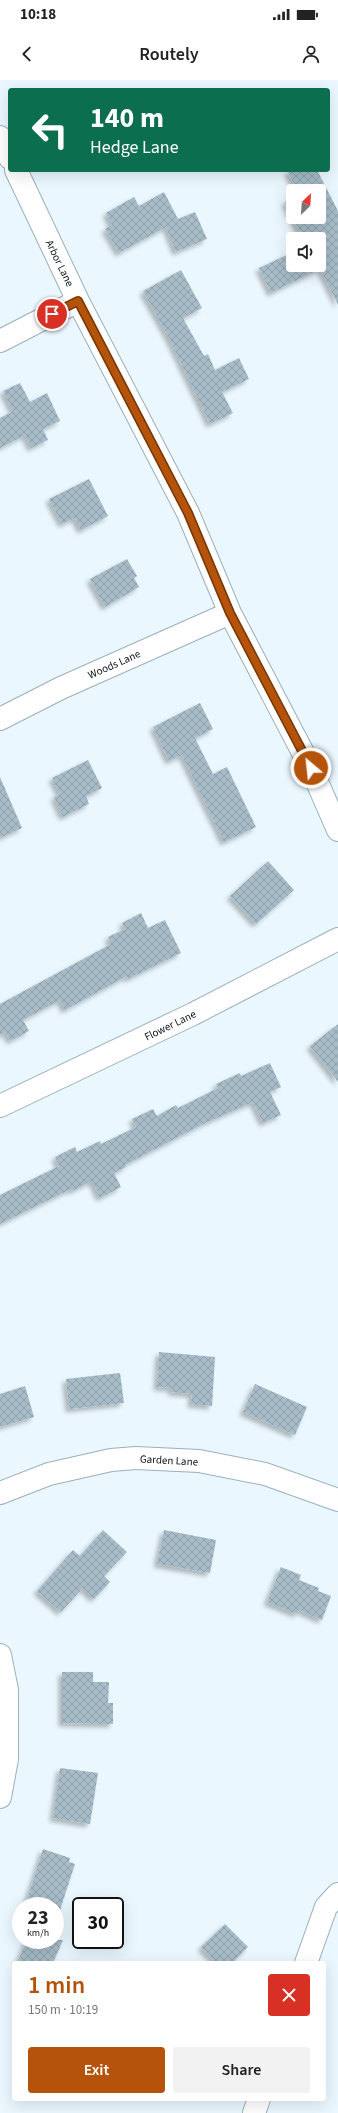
<!DOCTYPE html>
<meta charset="utf-8">
<style>
body{margin:0;font-family:"Source Sans 3",sans-serif;background:#f2f2f2;color:#222;height:100vh;display:flex;flex-direction:column;font-size:15px;white-space:nowrap}
*{box-sizing:border-box;margin:0}
p{font-size:13px;color:#767676}
.icon{flex:none;width:22px;height:22px;fill:none;stroke:currentColor;stroke-width:2;stroke-linecap:round;stroke-linejoin:round}
.map{position:relative;flex:1;overflow:hidden}
.drawer{position:absolute;left:12px;top:1881px;width:314px;height:140px;display:flex;flex-direction:column;background:#fff;border-radius:4px;box-shadow:0 4px 16px #0002}
.drawer>*{flex:none}
.guide{position:absolute;left:8px;top:8px;width:322px;height:84px;border-radius:4px;box-shadow:0 4px 16px #0002;background:#0b6e4f;color:#fff;overflow:hidden}
.needle{width:26px;rotate:25deg}
.fabs{position:absolute;left:286px;top:104px;display:grid;gap:8px}
.fabs a{display:grid;place-items:center;width:40px;height:40px;border-radius:4px;background:#fff;box-shadow:0 4px 16px #0002;font-size:20px}
.speed{position:absolute;left:12px;top:1817px;display:flex;gap:8px;font-size:20px;font-weight:700;text-align:center}
.speed>*{display:grid;place-content:center;width:52px;height:52px;border-radius:50%;background:#fff;box-shadow:0 4px 16px #0002;line-height:1}
.speed small{font-size:10px;font-weight:400}
.speed .limit{border:2px solid #111;border-radius:6px;background:#fff;color:#111}
.pin{position:absolute;display:grid;place-items:center;width:34px;height:34px;color:#fff;margin:-17px;border:2px solid #fff;border-radius:50%;box-shadow:0 1px 4px #0007}
.me{position:absolute;width:44px;margin:-22px;rotate:332deg;stroke-linejoin:round;filter:drop-shadow(0 0 3px #0008)}
.turn{display:flex;align-items:center;gap:14px;height:84px;padding:0 16px;font-size:18px}
.turn .icon{width:52px;height:52px;stroke-width:2.5}
.turn b{display:block;font-size:28px;line-height:34px}
.round{display:grid;place-items:center;flex:none;width:42px;height:42px;border-radius:4px;background:#f2f2f2}
.head{display:flex;align-items:center;justify-content:space-between;height:68px;padding:0 16px}
h1{font-size:24px;font-weight:600;line-height:30px;color:#b45309}
.action{display:flex;gap:8px;margin-top:auto;padding:8px 16px}
.action a{flex:1;height:46px;border-radius:4px;background:#b45309;color:#fff;font-size:16px;font-weight:600;line-height:46px;text-align:center}
.action a+a{background:#f2f2f2;color:#222}
.status{display:flex;justify-content:space-between;align-items:center;height:28px;padding:0 20px;background:#fff;direction:ltr}
.status svg{height:11px;fill:currentColor}
header{display:flex;justify-content:space-between;align-items:center;height:52px;padding:0 16px;background:#fff;font-size:18px;font-weight:600}
.map>svg:first-child{display:block}
.building{fill:url(#building-cross-hatch);filter:url(#shadow)}
.lines{fill:none;stroke-linecap:round;stroke-linejoin:round}
.minor-casing{stroke:#9bb0bb;stroke-width:24}
.minor{stroke:#fff;stroke-width:22}
.route-casing{stroke:#753606;stroke-width:10}
.route{stroke:#b45309;stroke-width:7}
.labels{text-anchor:middle;stroke-width:3.5;stroke-linejoin:round;paint-order:stroke}
.street-label{font-size:11px;fill:#091014;stroke:#fff}
</style>
<div class="status"><b>10:18</b><svg viewBox="0 0 49 12"><path d="M0 12V9h3v3zM5 12V6h3v6zM10 12V3h3v9zM15 12V0h3v12zM26 1h20v11H26zM47 4h2v5h-2z"/></svg></div>
<header><svg class="icon" aria-label="back" viewBox="0 0 24 24"><path d="M15 5l-7 7 7 7"/></svg>Routely<svg class="icon" aria-label="person" viewBox="0 0 24 24"><circle cx="12" cy="8" r="4"/><path d="M4 21q1-7 8-7t8 7"/></svg></header>
<div class="map">
<svg width="338" height="2033" viewBox="0 0 338 2033">
<defs>
<pattern id="building-cross-hatch" width="8" height="8" patternUnits="userSpaceOnUse"><rect width="8" height="8" fill="#a7bcc8"/><path d="M0 0l8 8M0 8l8-8" fill="none" stroke="#8ea1ab"/></pattern>
<filter id="shadow"><feDropShadow dx="-3.5" dy="3.5" stdDeviation="2" flood-color="#0004"/></filter>
</defs>
<rect width="100%" height="100%" fill="#eaf7fe"/>
<!-- building -->
<path class="building" d="M 287,90 L 317,90 L 338,131 L 338,225 L 320,189 L 271,213 L 259,188 L 293,172 L 293,185 L 319,185 L 319,159 L 303,159 L 285,122 L 293,118 L 293,137 L 319,137 L 319,111 L 297,111 Z
M 164,112 L 178,139 L 195,132 L 207,159 L 176,172 L 166,147 L 119,173 L 105,149 L 112,145 L 106,133 L 134,117 L 139,126 Z
M 181,190 L 202,228 L 183,238 L 204,276 L 208,274 L 215,290 L 239,278 L 249,299 L 222,312 L 233,333 L 210,344 L 169,258 L 143,211 Z
M 20,303 L 30,322 L 47,313 L 60,341 L 43,349 L 48,360 L 31,368 L 25,355 L 0,368 L 0,338 L 13,331 L 3,311 Z
M 89,399 L 108,436 L 81,450 L 75,438 L 62,444 L 49,419 Z
M 127,479 L 137,496 L 134,498 L 139,507 L 105,527 L 90,499 Z
M 200,623 L 213,649 L 195,658 L 213,694 L 227,687 L 256,747 L 224,762 L 182,675 L 169,681 L 153,647 Z
M 88,680 L 102,708 L 86,716 L 89,724 L 63,737 L 54,717 L 60,714 L 52,698 Z
M 0,697 L 22,748 L 0,758 Z
M 268,781 L 294,810 L 256,844 L 230,816 Z
M 141,833 L 148,848 L 165,840 L 181,873 L 128,899 L 127,896 L 65,930 L 60,920 L 23,940 L 29,951 L 10,961 L 6,952 L 0,955 L 0,924 L 111,864 L 108,857 L 125,849 L 122,843 Z
M 338,944 L 338,1002 L 310,966 Z
M 270,983 L 281,1007 L 270,1012 L 281,1035 L 263,1043 L 253,1022 L 203,1044 L 125,1085 L 126,1087 L 114,1093 L 121,1107 L 100,1118 L 92,1101 L 72,1111 L 71,1109 L 0,1144 L 0,1115 L 59,1086 L 55,1077 L 75,1067 L 77,1072 L 100,1061 L 101,1064 L 136,1047 L 132,1039 L 153,1029 L 157,1036 L 176,1025 L 178,1028 L 218,1008 L 216,1004 L 240,993 L 241,996 Z
M 159,1272 L 215,1277 L 212,1326 L 191,1324 L 192,1314 L 171,1312 L 172,1308 L 157,1307 Z
M 120,1293 L 124,1323 L 69,1329 L 66,1299 Z
M 255,1304 L 307,1327 L 295,1355 L 243,1332 Z
M 25,1306 L 34,1337 L 0,1347 L 0,1314 Z
M 103,1450 L 127,1472 L 104,1496 L 110,1502 L 94,1519 L 83,1508 L 61,1532 L 37,1511 L 73,1470 L 80,1476 Z
M 164,1450 L 216,1460 L 210,1493 L 157,1484 Z
M 281,1487 L 301,1495 L 299,1500 L 319,1508 L 318,1511 L 331,1516 L 322,1540 L 299,1530 L 297,1534 L 267,1522 Z
M 62,1592 L 93,1592 L 93,1602 L 109,1602 L 108,1623 L 113,1623 L 113,1644 L 62,1643 Z
M 60,1688 L 98,1693 L 90,1744 L 53,1738 Z
M 43,1769 L 70,1778 L 69,1782 L 75,1784 L 60,1830 L 55,1829 L 55,1826 L 46,1826 L 27,1820 Z
M 225,1844 L 248,1867 L 232,1883 L 216,1883 L 201,1867 Z
M 27,1860 L 63,1860 L 53,1883 L 17,1883 Z"/>
<g class="lines">
<!-- minor casing -->
<g class="minor-casing">
<path id="minor" d="M 0,57 L 10,78
M 16,90 L 78,221 L 188,433 L 230,533 L 311,688 L 338,750
M 0,261 L 78,221
M 0,639 L 61,608 L 230,533
M 0,1026 L 193,934 L 338,859
M 0,1413 L 49,1394 L 111,1380 L 136,1378 L 199,1381 L 265,1394 L 338,1420
M 0,1575 L 7,1610 L 7,1679 L 0,1717
M 306,1883 L 326,1827 L 338,1814
M 254,2033 L 259,2019"/>
</g>
<!-- minor -->
<use href="#minor" class="minor"/>
</g>
<g class="lines">
<!-- route casing -->
<g class="route-casing">
<path id="route" d="M 52,234 L 78,221 L 188,433 L 230,533 L 311,688"/>
</g>
<!-- route -->
<use href="#route" class="route"/>
</g>
<g class="labels">
<!-- street labels -->
<g class="street-label">
<text transform="translate(60 183) rotate(64)" y="4">Arbor Lane</text>
<text transform="translate(114 584) rotate(-24)" y="4">Woods Lane</text>
<text transform="translate(170 945) rotate(-26)" y="4">Flower Lane</text>
<text transform="translate(169 1380) rotate(3)" y="4">Garden Lane</text>
</g>
</g>
</svg>
<div class="fabs">
<a><svg class="needle" viewBox="-14 -14 28 28"><path d="M0-13l5 13h-10z" fill="#e53935"/><path d="M0 13l5-13h-10z" fill="#767676"/></svg></a>
<a><svg class="icon" aria-label="sound" viewBox="0 0 24 24"><path d="M4 9h4l5-4v14l-5-4H4zM17 9q2 3 0 6"/></svg></a>
</div>
<div class="speed"><div>23<small>km/h</small></div><div class="limit">30</div></div>
<div class="pin" style="left:52px;top:234px;background:#d93025"><svg class="icon" aria-label="arrive" viewBox="0 0 24 24"><path d="M6 21V4h12l-3 4 3 4H6"/></svg></div>
<svg class="me" style="left:311px;top:688px" viewBox="-20 -20 40 40"><circle r="17" fill="#b45309" stroke="#fff" stroke-width="3"/><path d="M0-11L8 9 0 5-8 9z" fill="#fff"/></svg>
<div class="guide">
<div class="turn"><svg class="icon" aria-label="left" viewBox="0 0 24 24"><path d="M17 20v-9H6M10 6l-5 5 5 5"/></svg><div><b>140 m</b>Hedge Lane</div></div>
</div>
<section class="drawer">
<div class="head"><div><h1>1 min</h1><p>150 m · 10:19</p></div><a class="round" style="background:#d93025;color:#fff"><svg class="icon" aria-label="close" viewBox="0 0 24 24"><path d="M6 6l12 12M18 6L6 18"/></svg></a></div>
<div class="action"><a>Exit</a><a>Share</a></div>
</section>
</div>
